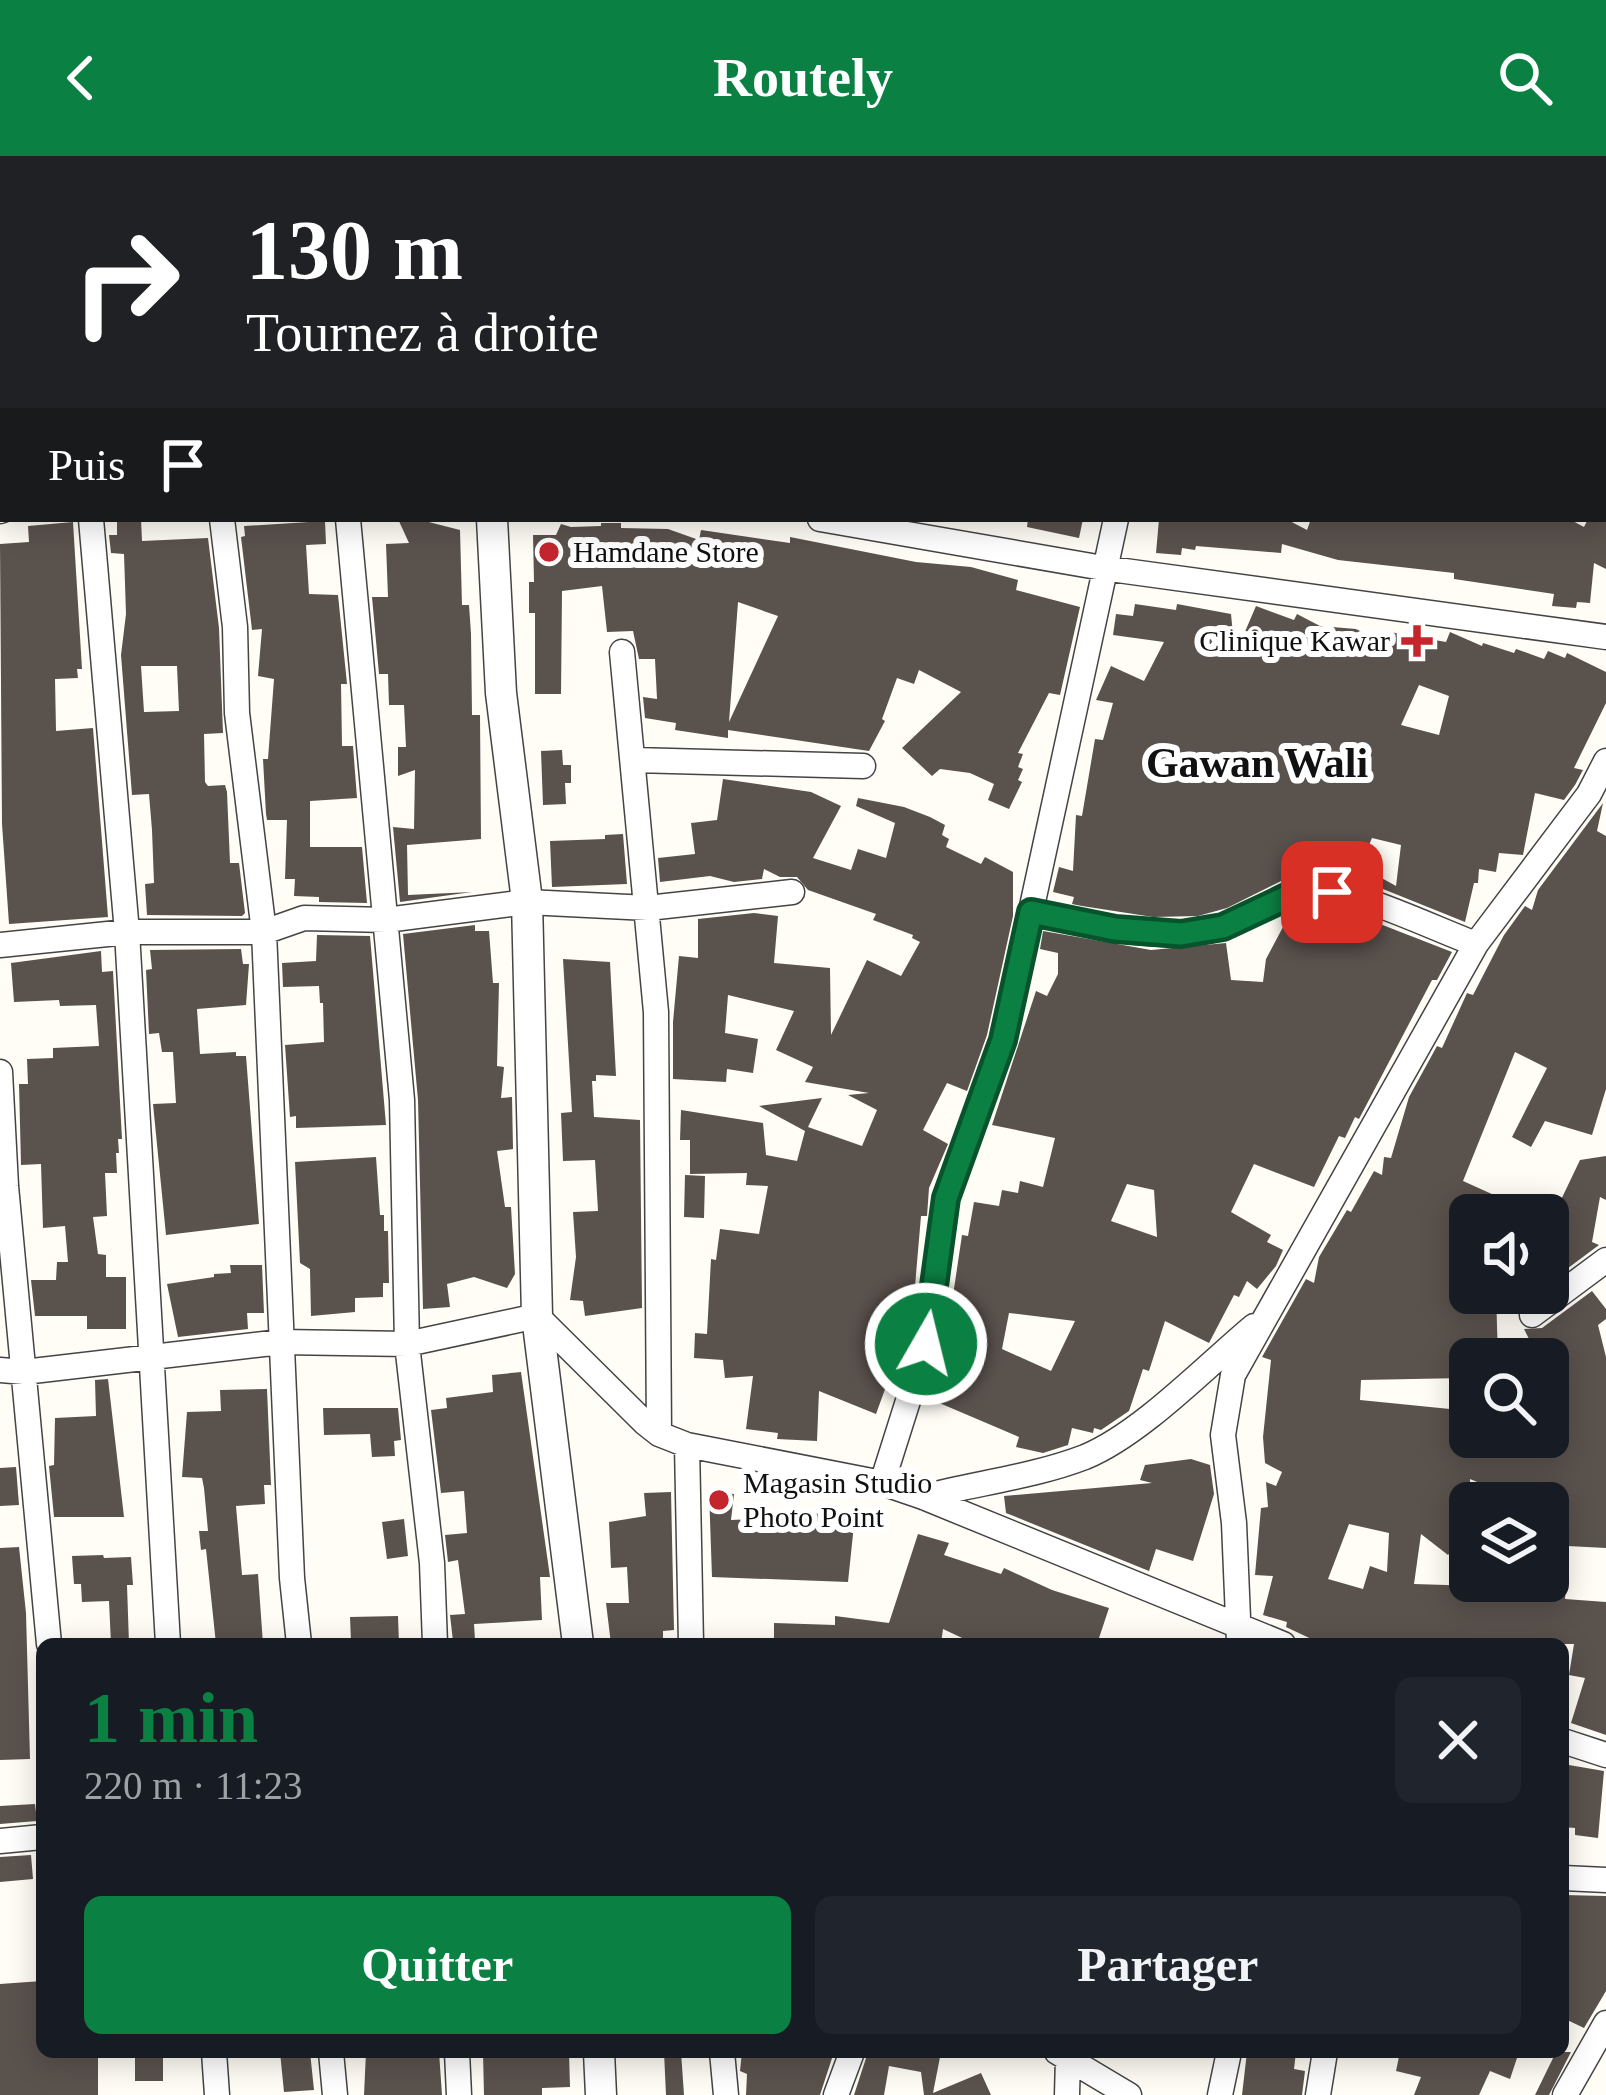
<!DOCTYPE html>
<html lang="fr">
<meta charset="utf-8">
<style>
body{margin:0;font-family:Georgia,serif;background:#20242c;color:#f1f3f6;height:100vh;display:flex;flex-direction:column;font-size:45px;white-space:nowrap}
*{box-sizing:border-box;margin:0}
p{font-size:39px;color:#9ea1a6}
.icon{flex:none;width:66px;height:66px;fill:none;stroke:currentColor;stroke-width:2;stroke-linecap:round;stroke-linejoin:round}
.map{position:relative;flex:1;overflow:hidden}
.side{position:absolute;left:36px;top:1482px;width:1533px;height:420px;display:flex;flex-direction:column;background:#171b24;border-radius:18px;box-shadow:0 6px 30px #0003}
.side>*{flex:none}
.banner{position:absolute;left:0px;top:0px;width:1608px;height:366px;box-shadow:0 6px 30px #0003;background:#202124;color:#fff;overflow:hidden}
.fabs{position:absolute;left:1449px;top:1038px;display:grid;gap:24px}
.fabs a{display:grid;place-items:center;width:120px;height:120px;border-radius:18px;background:#171b24;box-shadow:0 6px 30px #0003;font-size:60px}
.pin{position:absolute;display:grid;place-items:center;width:102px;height:102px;color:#fff;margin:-51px;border-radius:24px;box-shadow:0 6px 18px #0006}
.me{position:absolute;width:132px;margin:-66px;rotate:8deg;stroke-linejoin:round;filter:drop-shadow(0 0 9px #0008)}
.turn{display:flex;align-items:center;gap:42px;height:252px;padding:0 48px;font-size:54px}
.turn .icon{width:156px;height:156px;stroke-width:2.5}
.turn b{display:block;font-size:84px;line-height:102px}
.then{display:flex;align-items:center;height:114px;padding:0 48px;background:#0003;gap:24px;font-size:45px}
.round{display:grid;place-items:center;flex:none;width:126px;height:126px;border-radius:18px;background:#20242c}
.overview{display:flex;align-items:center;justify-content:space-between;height:204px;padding:0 48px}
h1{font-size:72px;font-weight:600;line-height:90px;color:#0b8043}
.action{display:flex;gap:24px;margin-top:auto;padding:24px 48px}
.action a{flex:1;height:138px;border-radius:18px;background:#0b8043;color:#fff;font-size:48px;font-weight:600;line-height:138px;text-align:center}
.action a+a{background:#20242c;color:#f1f3f6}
header{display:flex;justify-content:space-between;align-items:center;height:156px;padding:0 48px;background:#0b8043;color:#fff;font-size:54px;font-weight:600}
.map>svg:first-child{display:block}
.building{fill:#5a524d;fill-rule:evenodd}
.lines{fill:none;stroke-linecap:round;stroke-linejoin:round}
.minor-casing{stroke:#444;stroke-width:27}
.tertiary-casing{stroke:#444;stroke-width:33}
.minor{stroke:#fff;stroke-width:24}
.tertiary{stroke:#fff;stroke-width:30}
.route-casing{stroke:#07532c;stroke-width:30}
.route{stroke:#0b8043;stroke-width:21}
.poi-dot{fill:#c4262e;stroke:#fff;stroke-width:4.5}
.labels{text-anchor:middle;stroke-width:12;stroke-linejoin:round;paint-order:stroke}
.poi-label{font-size:30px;fill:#111;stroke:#fff;text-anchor:start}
.district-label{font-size:42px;font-weight:bold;fill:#111;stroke:#fff}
</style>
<header><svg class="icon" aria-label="back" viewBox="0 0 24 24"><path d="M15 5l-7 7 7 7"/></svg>Routely<svg class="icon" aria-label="search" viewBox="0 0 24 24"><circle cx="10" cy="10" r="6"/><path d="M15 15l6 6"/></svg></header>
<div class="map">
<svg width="1606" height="1939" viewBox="0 0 1606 1939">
<rect width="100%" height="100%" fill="#fffdf5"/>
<!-- building -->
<path class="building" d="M 117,363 L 141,363 L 142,385 L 208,382 L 219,472 L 223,577 L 204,578 L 205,626 L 208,630 L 225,629 L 227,636 L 230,707 L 239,707 L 245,757 L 242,760 L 147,759 L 145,728 L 154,727 L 152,674 L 149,638 L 132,639 L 121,499 L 126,458 L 124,398 L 111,397 L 109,379 L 117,379 ZM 141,510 L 177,510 L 179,555 L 144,556 Z
M 398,363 L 417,363 L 460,374 L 462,449 L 469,449 L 471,478 L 472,559 L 480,559 L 481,683 L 407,689 L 408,739 L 472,736 L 400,746 L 393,671 L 414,673 L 415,614 L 398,620 L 398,591 L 406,591 L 404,549 L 389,549 L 388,518 L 379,518 L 372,441 L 388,441 L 386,388 L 409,387 Z
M 1028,363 L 1083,363 L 1079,382 L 1027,371 Z
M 1159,363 L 1265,366 L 1286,363 L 1307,374 L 1311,363 L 1569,363 L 1584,371 L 1588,363 L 1606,363 L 1606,413 L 1594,407 L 1590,447 L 1577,446 L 1576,452 L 1552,450 L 1554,438 L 1454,423 L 1454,417 L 1338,404 L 1282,388 L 1281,397 L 1196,390 L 1195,394 L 1182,392 L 1181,399 L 1156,397 Z
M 325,365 L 326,388 L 306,389 L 309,438 L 338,439 L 347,528 L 341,528 L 342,590 L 353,590 L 357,642 L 310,645 L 310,691 L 362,691 L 367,747 L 319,746 L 319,741 L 294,740 L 295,723 L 285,723 L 287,664 L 267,664 L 266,658 L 263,603 L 268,603 L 274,523 L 258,520 L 262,473 L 252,474 L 241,381 L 245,380 L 244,370 Z
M 73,366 L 82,513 L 77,513 L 78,522 L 55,523 L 56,575 L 93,572 L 108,761 L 9,768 L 2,668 L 0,388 L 29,386 L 28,370 Z
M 601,367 L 621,367 L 621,372 L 668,373 L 699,384 L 701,374 L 790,387 L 790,381 L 916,406 L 971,411 L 1018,424 L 1016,434 L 1080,451 L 1060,539 L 1049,537 L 1018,597 L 1023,598 L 1018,611 L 1023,613 L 1018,624 L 1022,626 L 1009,653 L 988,644 L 994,628 L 970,617 L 940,613 L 932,620 L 902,592 L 961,536 L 919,514 L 914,528 L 897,522 L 882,563 L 885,565 L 869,595 L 728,574 L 728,582 L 675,574 L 676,567 L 645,562 L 643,541 L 657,543 L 655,503 L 639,503 L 633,475 L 607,476 L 602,430 L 562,435 L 561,538 L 535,538 L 535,457 L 529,457 L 529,426 L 534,426 L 533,379 L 556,379 L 561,368 L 571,371 L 601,370 ZM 738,446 L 778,460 L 729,566 Z
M 1135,448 L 1176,454 L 1177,448 L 1231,458 L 1235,499 L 1256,450 L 1294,464 L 1297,458 L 1320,470 L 1356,473 L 1372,481 L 1390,476 L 1446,486 L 1450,476 L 1482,490 L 1483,487 L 1514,497 L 1516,493 L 1544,503 L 1548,495 L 1565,502 L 1567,497 L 1606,516 L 1606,547 L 1574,612 L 1583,614 L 1575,629 L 1564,644 L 1535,637 L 1523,699 L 1499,697 L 1496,716 L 1479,713 L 1478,727 L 1474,727 L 1465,766 L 1373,729 L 1325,717 L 1293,719 L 1227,752 L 1198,760 L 1153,761 L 1082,750 L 1072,748 L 1074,741 L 1053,736 L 1059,711 L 1073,715 L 1076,659 L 1082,660 L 1095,583 L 1103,584 L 1113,547 L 1096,544 L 1111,510 L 1144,525 L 1164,486 L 1113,479 L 1116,458 L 1133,460 ZM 1419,529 L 1449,540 L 1439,579 L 1401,569 ZM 1372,682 L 1401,689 L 1396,730 L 1360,710 Z
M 562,594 L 563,609 L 571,609 L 571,627 L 565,627 L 566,648 L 543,649 L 541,595 Z
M 723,623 L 811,636 L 841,650 L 813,702 L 851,714 L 858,693 L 886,702 L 895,667 L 856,650 L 858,642 L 904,651 L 930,661 L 945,669 L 942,679 L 949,683 L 946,691 L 981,708 L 985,701 L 1013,716 L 1013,760 L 987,879 L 967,935 L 947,927 L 923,974 L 948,988 L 929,1032 L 927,1060 L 921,1060 L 911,1177 L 895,1228 L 888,1225 L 876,1258 L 819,1235 L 817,1285 L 777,1283 L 778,1277 L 746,1273 L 753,1220 L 725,1222 L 723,1204 L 694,1202 L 695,1177 L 707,1178 L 711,1103 L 716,1104 L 720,1073 L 759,1078 L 768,1030 L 746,1029 L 747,1017 L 690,1018 L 690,984 L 680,984 L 681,954 L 763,967 L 766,999 L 797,1005 L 805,975 L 759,950 L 822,942 L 808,971 L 862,990 L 877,954 L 848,939 L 869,937 L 805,926 L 813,911 L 776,894 L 794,855 L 728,839 L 725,877 L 758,883 L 753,917 L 727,913 L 726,926 L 673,923 L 673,866 L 679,800 L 698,802 L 698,763 L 754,757 L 778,760 L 774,807 L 830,812 L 831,879 L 867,804 L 901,820 L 920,786 L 912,782 L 913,779 L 873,764 L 876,758 L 808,734 L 797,721 L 780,721 L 764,713 L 762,723 L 734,726 L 710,720 L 660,726 L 658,702 L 695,698 L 691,667 L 717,664 Z
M 1603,647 L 1597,675 L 1606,680 L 1606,933 L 1592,979 L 1545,965 L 1531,991 L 1512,981 L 1547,912 L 1515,896 L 1463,1025 L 1494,1039 L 1492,1059 L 1470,1059 L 1470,1137 L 1496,1137 L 1498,1203 L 1464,1205 L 1464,1222 L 1361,1224 L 1360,1244 L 1470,1255 L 1470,1281 L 1548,1281 L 1548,1191 L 1536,1197 L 1524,1173 L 1542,1172 L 1592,1135 L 1606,1153 L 1606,1163 L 1598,1169 L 1606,1201 L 1606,1392 L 1548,1389 L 1548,1347 L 1527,1347 L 1470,1323 L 1470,1397 L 1457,1387 L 1448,1399 L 1421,1378 L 1414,1428 L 1511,1431 L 1504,1425 L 1553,1425 L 1552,1430 L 1566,1431 L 1565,1443 L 1606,1446 L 1606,1579 L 1571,1567 L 1585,1522 L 1569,1519 L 1574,1488 L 1322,1488 L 1286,1471 L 1287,1466 L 1263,1459 L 1273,1420 L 1255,1419 L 1261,1352 L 1268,1351 L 1266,1326 L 1276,1330 L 1282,1316 L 1265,1307 L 1263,1281 L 1271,1204 L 1262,1201 L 1306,1123 L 1314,1127 L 1319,1101 L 1347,1054 L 1351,1056 L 1374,1015 L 1382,1019 L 1384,1001 L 1391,1002 L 1409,941 L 1437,890 L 1442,892 L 1467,837 L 1473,839 L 1504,779 L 1525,750 L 1532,754 L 1538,734 ZM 1349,1368 L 1389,1377 L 1387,1416 L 1370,1410 L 1363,1433 L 1328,1423 Z
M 623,678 L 627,728 L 552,731 L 550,685 L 605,683 L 605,679 Z
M 1309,750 L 1362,761 L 1452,796 L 1437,824 L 1432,824 L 1359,963 L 1355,961 L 1345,982 L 1339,980 L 1314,1031 L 1254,1008 L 1231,1056 L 1271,1079 L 1267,1086 L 1283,1094 L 1276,1110 L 1257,1133 L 1247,1125 L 1239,1141 L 1234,1139 L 1209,1187 L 1165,1165 L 1149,1215 L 1143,1213 L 1129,1255 L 1101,1274 L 1094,1272 L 1093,1277 L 1072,1272 L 1068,1289 L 1043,1297 L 1016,1291 L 1019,1281 L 930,1243 L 947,1202 L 941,1195 L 960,1155 L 951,1153 L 962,1079 L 968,1080 L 974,1046 L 999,1050 L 1002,1034 L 1018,1037 L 1020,1025 L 1043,1031 L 1055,982 L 992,969 L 1036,835 L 1047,840 L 1058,818 L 1058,797 L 1040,793 L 1043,775 L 1151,794 L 1226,787 L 1231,824 L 1263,826 L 1266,803 L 1291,756 ZM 1127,1028 L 1154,1034 L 1157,1081 L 1111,1065 ZM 1009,1157 L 1075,1165 L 1051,1215 L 1002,1193 Z
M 475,769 L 475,775 L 489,775 L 493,827 L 499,827 L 497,910 L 504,911 L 501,942 L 512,941 L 513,993 L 497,995 L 505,1051 L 511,1051 L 515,1118 L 507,1132 L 474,1121 L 447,1128 L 450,1151 L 423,1153 L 418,944 L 403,778 Z
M 317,779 L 370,780 L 386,969 L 296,972 L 296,960 L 290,961 L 285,889 L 324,886 L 323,847 L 320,847 L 319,830 L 283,831 L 282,807 L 316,805 Z
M 241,793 L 243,808 L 249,808 L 246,849 L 197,853 L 200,898 L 236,896 L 236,900 L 246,900 L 259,1068 L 166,1079 L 153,948 L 176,947 L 173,896 L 162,896 L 159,877 L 149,878 L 146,814 L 152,813 L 150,794 Z
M 101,795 L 102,816 L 113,815 L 122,983 L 118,983 L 119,997 L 116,997 L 117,1017 L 105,1017 L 107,1060 L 93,1061 L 98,1098 L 106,1099 L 106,1121 L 126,1121 L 126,1173 L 87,1173 L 87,1160 L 35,1160 L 31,1124 L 56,1124 L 57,1106 L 68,1106 L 65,1070 L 43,1072 L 41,1008 L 21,1009 L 19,928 L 28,928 L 27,903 L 53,902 L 53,892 L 99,890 L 96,849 L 60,850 L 59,844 L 14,846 L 11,807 Z
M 563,803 L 610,806 L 616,920 L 596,919 L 596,925 L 592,925 L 594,961 L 640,964 L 642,1152 L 585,1160 L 583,1145 L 570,1144 L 576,1101 L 573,1056 L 598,1055 L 595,1004 L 563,1005 L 561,957 L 572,956 Z
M 1606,1000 L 1606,1044 L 1600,1041 L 1592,1086 L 1599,1089 L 1548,1127 L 1548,1071 L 1580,1004 Z
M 376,1001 L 380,1059 L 384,1059 L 384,1075 L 388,1075 L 389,1127 L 383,1127 L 383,1141 L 355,1142 L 355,1156 L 311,1160 L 310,1113 L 300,1107 L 295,1006 Z
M 685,1019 L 705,1020 L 704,1062 L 684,1061 Z
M 230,1109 L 262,1109 L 264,1157 L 247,1157 L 248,1173 L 178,1181 L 167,1128 L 214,1121 L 214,1118 L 231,1117 Z
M 521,1216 L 550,1421 L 540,1421 L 542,1464 L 474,1468 L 475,1484 L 453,1485 L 450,1459 L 465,1458 L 458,1404 L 448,1406 L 445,1379 L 467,1377 L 464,1335 L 441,1337 L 431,1254 L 447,1252 L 446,1242 L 493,1236 L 492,1219 Z
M 108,1223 L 124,1361 L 54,1361 L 49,1310 L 54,1309 L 55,1262 L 96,1260 L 95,1224 Z
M 267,1233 L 271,1329 L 264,1329 L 265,1348 L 236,1350 L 242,1419 L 258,1418 L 263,1488 L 216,1488 L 206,1393 L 201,1394 L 199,1375 L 208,1375 L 204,1332 L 202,1322 L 182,1321 L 187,1256 L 221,1255 L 220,1234 Z
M 323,1252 L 398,1252 L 401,1284 L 394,1285 L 395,1300 L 372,1301 L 370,1278 L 324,1279 Z
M 1191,1303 L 1210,1309 L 1214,1338 L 1193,1405 L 1156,1393 L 1149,1415 L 1006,1357 L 1004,1340 L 1152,1327 L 1140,1324 L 1145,1309 Z
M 16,1311 L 19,1349 L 0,1350 L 0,1312 Z
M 709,1335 L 734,1338 L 731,1364 L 775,1362 L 775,1356 L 855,1359 L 848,1426 L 712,1421 Z
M 671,1336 L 674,1474 L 663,1475 L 663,1484 L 611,1488 L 606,1447 L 629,1447 L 627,1411 L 611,1412 L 609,1366 L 646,1360 L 644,1337 Z
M 404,1363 L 408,1400 L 387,1403 L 382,1366 Z
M 918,1378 L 949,1387 L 944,1399 L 1001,1418 L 1004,1412 L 1052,1434 L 1109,1452 L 1097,1488 L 975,1488 L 943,1473 L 941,1488 L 911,1483 L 911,1488 L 774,1488 L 774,1467 L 835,1469 L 835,1460 L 889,1467 Z
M 19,1391 L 26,1457 L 30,1603 L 0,1604 L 0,1392 Z
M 103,1399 L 104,1402 L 131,1401 L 133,1429 L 127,1429 L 129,1488 L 111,1488 L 109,1445 L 82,1446 L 81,1428 L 74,1428 L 72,1400 Z
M 398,1460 L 399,1488 L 351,1486 L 350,1461 Z
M 1563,1608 L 1604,1615 L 1598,1682 L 1575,1679 L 1575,1672 L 1563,1671 Z
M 35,1648 L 37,1665 L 0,1668 L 0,1650 Z
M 31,1699 L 33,1723 L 0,1726 L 0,1701 Z
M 1563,1739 L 1606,1740 L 1606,1835 L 1584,1872 L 1563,1862 Z
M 42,1825 L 42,1896 L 98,1896 L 98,1939 L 0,1939 L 0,1828 Z
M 135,1896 L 163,1896 L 163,1925 L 135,1925 Z
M 280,1896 L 310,1896 L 314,1934 L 284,1936 Z
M 366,1896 L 439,1896 L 442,1939 L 364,1939 Z
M 483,1896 L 569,1896 L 570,1931 L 542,1932 L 542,1939 L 484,1939 Z
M 664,1896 L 681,1896 L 684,1939 L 666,1939 Z
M 742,1896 L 834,1896 L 820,1939 L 746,1939 L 747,1918 L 740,1915 Z
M 868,1896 L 941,1896 L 933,1937 L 981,1917 L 991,1939 L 924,1939 L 921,1916 L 889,1910 L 884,1939 L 854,1939 Z
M 1247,1896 L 1296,1896 L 1294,1913 L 1305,1915 L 1302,1939 L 1242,1939 Z
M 1400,1896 L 1519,1896 L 1510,1923 L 1490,1915 L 1479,1939 L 1414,1939 L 1421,1921 L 1396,1915 Z
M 1556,1896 L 1571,1896 L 1549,1939 L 1535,1939 Z"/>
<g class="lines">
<!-- minor casing -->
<g class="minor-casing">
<path id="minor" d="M 68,0 L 68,3
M 195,0 L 195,3
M 324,0 L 324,3
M 1466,0 L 1467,3
M 406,3 L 445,0
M 945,3 L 946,0
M 1256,3 L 1257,0
M 0,34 L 3,34
M 1605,271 L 1606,274
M 0,355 L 3,354
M 91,363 L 127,776 L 168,1488
M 222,363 L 235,471 L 237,557 L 264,776 L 292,1422 L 299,1488
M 348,363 L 402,944 L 407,1188 L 432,1407 L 435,1488
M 820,363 L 1103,412 L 1606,481
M 622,496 L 656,856 L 659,1278
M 634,604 L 863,610
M 1031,756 C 1092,768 1162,789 1224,771 C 1249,763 1285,735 1308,733 C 1345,729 1437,774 1476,788
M 0,789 L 127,776 L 264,776 L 304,762 L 386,764 L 527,746 L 648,752 L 792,736
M 0,916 L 6,1030 L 49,1488
M 1532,1159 L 1606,1104
M 0,1214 L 24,1216 L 281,1186 L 407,1188 L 537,1160 L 645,1267 L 659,1278 L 687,1289 L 882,1327 L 923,1341 L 1283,1488
M 687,1289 L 691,1488
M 882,1327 L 926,1188 L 946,1041 L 1003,884 L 1116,363
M 923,1341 C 976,1327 1033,1321 1085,1301 C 1141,1278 1206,1210 1254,1170
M 1239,1486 L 1234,1367 L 1223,1279 L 1233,1219 L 1476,788 L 1589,638 L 1606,605
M 1563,1585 L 1606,1599
M 0,1685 L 42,1681
M 1563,1722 L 1606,1724
M 214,1896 L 217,1939
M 331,1896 L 335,1939
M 457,1896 L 459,1939
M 722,1896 L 726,1939
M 1057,1896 L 1129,1939
M 836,1939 L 852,1896
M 1067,1939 L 1068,1902
M 1220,1939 L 1229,1896
M 1318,1939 L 1325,1896
M 1565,1939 L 1606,1867"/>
</g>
<!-- tertiary casing -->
<g class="tertiary-casing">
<path id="tertiary" d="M 464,0 L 465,3
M 492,363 L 501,537 L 527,745 L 537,1160 L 578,1488
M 599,1896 L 601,1939"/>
</g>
<!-- minor -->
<use href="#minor" class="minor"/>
<!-- tertiary -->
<use href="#tertiary" class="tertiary"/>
</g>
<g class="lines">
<!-- route casing -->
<g class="route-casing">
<path id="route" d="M 926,1188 L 946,1042 L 1003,884 L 1031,756 L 1115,773 L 1181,778 L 1223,771 L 1306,732 L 1332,736"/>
</g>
<!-- route -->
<use href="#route" class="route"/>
</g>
<!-- markers -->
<g class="poi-dot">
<circle cx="549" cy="396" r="12"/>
<path d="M1411 467h12v12h12v12h-12v12h-12v-12h-12v-12h12z"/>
<circle cx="719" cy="1344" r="12"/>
</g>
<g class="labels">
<!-- poi labels -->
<g class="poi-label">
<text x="573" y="406">Hamdane Store</text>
<text x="1390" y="495" text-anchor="end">Clinique Kawar</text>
<text x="743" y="1337">Magasin Studio<tspan x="743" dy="34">Photo Point</tspan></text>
</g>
<!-- district labels -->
<g class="district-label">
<text x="1257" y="621">Gawan Wali</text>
</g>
</g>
</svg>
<div class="fabs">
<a><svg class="icon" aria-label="sound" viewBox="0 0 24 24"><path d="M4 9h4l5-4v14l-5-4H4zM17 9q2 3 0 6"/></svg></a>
<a><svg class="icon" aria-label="search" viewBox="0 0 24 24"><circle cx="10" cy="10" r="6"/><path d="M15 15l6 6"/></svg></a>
<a><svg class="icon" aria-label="layers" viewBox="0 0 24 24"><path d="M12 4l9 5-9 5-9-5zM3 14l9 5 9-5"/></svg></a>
</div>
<div class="pin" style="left:1332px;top:736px;background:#d93025"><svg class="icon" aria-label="arrive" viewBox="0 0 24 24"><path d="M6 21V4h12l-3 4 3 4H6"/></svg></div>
<svg class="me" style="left:926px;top:1188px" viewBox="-20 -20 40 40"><circle r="17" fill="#0b8043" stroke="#fff" stroke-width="3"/><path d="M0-11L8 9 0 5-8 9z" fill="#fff"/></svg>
<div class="banner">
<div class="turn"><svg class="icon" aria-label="right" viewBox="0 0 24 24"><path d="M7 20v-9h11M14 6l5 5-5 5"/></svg><div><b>130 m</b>Tournez à droite</div></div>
<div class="then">Puis<svg class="icon" aria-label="arrive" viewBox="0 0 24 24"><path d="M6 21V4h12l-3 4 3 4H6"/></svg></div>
</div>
<section class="side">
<div class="overview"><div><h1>1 min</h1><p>220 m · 11:23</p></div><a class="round"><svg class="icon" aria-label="close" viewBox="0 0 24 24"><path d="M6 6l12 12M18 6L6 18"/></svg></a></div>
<div class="action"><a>Quitter</a><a>Partager</a></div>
</section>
</div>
